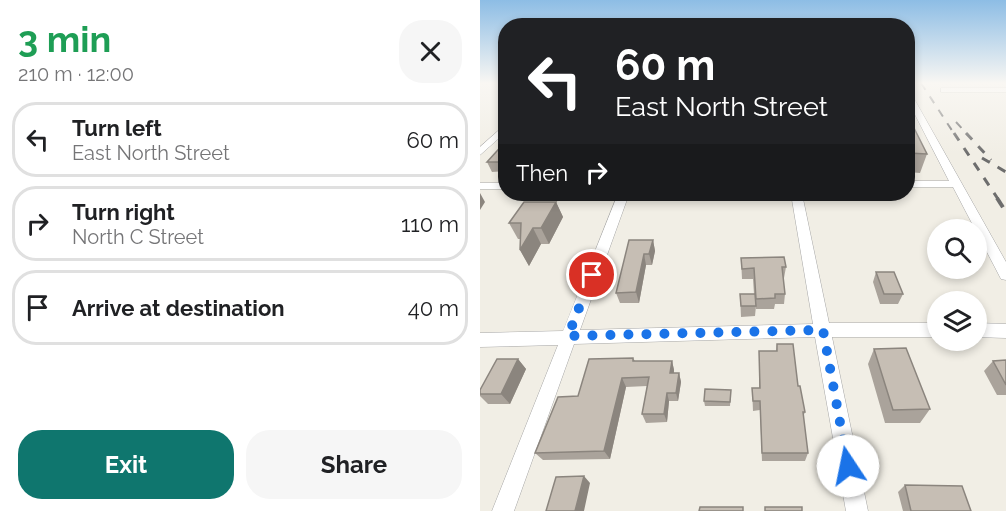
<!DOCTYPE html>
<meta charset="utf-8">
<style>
body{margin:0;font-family:Raleway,sans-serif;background:#f6f6f6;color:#202124;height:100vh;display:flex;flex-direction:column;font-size:22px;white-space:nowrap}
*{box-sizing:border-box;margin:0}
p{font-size:20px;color:#757577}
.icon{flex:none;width:33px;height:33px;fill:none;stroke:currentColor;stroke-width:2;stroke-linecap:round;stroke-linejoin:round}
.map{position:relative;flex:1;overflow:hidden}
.details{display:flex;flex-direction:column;background:#fff;width:480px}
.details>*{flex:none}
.banner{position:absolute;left:18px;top:18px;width:417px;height:183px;border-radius:24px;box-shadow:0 3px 9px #0003;background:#202124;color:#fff;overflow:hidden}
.buttons{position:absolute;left:447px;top:219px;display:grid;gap:12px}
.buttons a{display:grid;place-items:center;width:60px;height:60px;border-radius:50%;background:#fff;box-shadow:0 3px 9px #0003;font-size:30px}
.pin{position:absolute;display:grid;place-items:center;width:51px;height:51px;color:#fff;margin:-26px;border:3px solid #fff;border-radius:50%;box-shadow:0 2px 6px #0007}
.me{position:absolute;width:66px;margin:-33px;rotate:349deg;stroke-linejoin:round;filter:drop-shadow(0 0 4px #0008)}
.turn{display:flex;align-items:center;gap:21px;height:126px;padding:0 18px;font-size:27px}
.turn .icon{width:78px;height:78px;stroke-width:2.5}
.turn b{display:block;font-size:42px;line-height:51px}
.then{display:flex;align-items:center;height:57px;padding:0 18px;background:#0003;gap:12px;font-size:22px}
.round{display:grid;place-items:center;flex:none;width:63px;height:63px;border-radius:24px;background:#f6f6f6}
.summary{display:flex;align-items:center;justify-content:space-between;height:102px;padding:0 18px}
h1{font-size:36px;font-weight:700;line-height:45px;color:#1e9e55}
.primary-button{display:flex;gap:12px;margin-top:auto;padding:12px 18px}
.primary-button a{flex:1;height:69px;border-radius:24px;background:#0f766e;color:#fff;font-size:24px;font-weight:700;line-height:69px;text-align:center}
.primary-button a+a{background:#f6f6f6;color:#202124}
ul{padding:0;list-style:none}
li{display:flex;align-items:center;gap:18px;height:75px;margin:0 12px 9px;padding:0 6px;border:3px solid #e0e0e0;border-radius:24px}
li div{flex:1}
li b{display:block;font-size:22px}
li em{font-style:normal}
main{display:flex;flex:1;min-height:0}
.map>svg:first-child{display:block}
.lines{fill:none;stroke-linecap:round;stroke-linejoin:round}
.minor-casing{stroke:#a6a6a6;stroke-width:1}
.minor{fill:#fff;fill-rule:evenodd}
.rail-far2{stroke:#6d6d6d;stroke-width:2;stroke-dasharray:8 8;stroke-linecap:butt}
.rail-far1{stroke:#6d6d6d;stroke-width:3;stroke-dasharray:9 9;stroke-linecap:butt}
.rail{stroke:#6d6d6d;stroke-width:4;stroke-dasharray:11 11;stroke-linecap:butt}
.wall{fill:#aaa39b}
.shaded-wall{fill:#8b857e}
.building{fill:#c6beb4;stroke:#8b857e;stroke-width:1.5}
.route{stroke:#1a73e8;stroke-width:10;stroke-dasharray:0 18}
</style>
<main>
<section class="details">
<div class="summary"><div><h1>3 min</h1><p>210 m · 12:00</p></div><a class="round"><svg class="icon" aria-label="close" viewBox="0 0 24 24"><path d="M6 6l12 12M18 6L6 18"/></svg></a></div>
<ul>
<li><svg class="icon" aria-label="left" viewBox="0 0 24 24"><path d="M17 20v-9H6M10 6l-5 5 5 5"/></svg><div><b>Turn left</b><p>East North Street</p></div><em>60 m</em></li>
<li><svg class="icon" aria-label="right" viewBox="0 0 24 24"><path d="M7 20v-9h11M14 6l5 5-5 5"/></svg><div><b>Turn right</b><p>North C Street</p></div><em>110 m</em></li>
<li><svg class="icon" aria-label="arrive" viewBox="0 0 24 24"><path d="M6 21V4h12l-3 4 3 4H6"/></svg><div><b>Arrive at destination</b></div><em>40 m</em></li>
</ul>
<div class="primary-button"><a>Exit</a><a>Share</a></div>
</section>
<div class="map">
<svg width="526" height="511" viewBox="0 0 526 511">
<rect width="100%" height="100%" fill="#f1eee5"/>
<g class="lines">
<!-- minor casing -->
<g class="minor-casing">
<path id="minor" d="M 461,88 L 526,88 L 526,92 L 461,92 Z
M 428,93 L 432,95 L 526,262 L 526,280 L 521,279 L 473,187 L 428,187 L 428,181 L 469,181 L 428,101 Z
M 26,124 L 26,132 L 0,155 L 0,147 Z
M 0,183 L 26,183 L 26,189 L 0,189 Z
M 138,194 L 149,194 L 100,330 L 333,324 L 311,194 L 322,194 L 349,323 L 458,323 L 458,337 L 352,337 L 388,511 L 366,511 L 335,337 L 94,344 L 34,511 L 12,511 L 78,345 L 0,347 L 0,333 L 83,331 Z
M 496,323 L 526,324 L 526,338 L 496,337 Z"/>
</g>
<!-- minor -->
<use href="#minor" class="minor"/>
<!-- rail-far2 -->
<path class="rail-far2" d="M 441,83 L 475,135
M 476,122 L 488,135"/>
<!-- rail-far1 -->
<path class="rail-far1" d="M 474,133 L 518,199
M 486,133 L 511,160
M 502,158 L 526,172"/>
<!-- rail -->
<path class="rail" d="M 517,198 L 526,212"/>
</g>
<!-- wall -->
<path class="wall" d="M 428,116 L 447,154 L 440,173 L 428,172 Z
M 26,141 L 26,171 L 12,172 L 7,162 Z
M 76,202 L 83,217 L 69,244 L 61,244 L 49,266 L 40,250 L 40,239 L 38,239 L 29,223 Z
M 173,240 L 175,251 L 172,265 L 166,265 L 159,303 L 140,303 L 136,293 Z
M 261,258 L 306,267 L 304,278 L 303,278 L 305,294 L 304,304 L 295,304 L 294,309 L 276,309 L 276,306 L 275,316 L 261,317 L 260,294 L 274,294 L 273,279 L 262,279 Z
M 396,272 L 423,294 L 418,304 L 400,304 L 393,282 Z
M 297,344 L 318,386 L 325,412 L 323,417 L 328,453 L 325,461 L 282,461 L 280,410 L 273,411 L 272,388 L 279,388 L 279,351 L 296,351 Z
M 394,349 L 450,409 L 440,423 L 405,423 L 388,364 Z
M 153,358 L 155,361 L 192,361 L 194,370 L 194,373 L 199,373 L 201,382 L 198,401 L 189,401 L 187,422 L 166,423 L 162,414 L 167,386 L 146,387 L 130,459 L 63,460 L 55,453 L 98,396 Z
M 38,359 L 46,369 L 30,404 L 8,404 L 0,396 L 0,390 Z
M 526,360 L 526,395 L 517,395 L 504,371 L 513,361 Z
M 251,390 L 250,406 L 225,406 L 224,401 Z
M 425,485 L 491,511 L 423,511 L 418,492 Z"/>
<!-- shaded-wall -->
<path class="shaded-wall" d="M 25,158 L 26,159 L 26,169 L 22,162 Z
M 0,193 L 5,202 L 0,210 Z
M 76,202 L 83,217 L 69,244 L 61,228 Z
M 53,228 L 61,244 L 49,266 L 40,250 Z
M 173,240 L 175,251 L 172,265 L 169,254 Z
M 164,254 L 166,265 L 159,303 L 156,292 Z
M 38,359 L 46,369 L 30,404 L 21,394 Z
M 192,361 L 194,370 L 193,382 L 190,373 Z
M 199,373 L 201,382 L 198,401 L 196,393 Z
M 142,378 L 146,387 L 130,459 L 124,451 Z
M 187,393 L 189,401 L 187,422 L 184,414 Z
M 104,476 L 110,483 L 104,511 L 95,511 Z"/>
<!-- building -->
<path class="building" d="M 428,116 L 447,154 L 428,153 Z
M 26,141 L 26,158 L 22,162 L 7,162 Z
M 44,202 L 76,202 L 61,228 L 53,228 L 40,250 L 41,223 L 29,223 Z
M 149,240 L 173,240 L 169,254 L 164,254 L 156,292 L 136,293 Z
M 304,257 L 306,267 L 302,267 L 305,294 L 295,294 L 295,298 L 276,299 L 274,268 L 262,269 L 261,258 Z
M 396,272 L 414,272 L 423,294 L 404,294 Z
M 260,294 L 275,294 L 276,306 L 261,306 Z
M 297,344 L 313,344 L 318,386 L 320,386 L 325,412 L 323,412 L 328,453 L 282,453 L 280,401 L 273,401 L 272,388 L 280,388 L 279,351 L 297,351 Z
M 426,348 L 450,409 L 413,410 L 394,349 Z
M 153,358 L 153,361 L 192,361 L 190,373 L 199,373 L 196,393 L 187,393 L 184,414 L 162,414 L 169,377 L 142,378 L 124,451 L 55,453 L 78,397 L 98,396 L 109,359 Z
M 17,359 L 38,359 L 21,394 L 0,394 L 0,390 Z
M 526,360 L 526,385 L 513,361 Z
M 225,389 L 251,390 L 250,402 L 224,401 Z
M 104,476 L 95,511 L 66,511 L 76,477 Z
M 425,485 L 482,486 L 491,511 L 431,511 Z
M 220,507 L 263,507 L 263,511 L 219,511 Z
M 285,507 L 322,507 L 322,511 L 285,511 Z"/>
<!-- sky -->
<linearGradient id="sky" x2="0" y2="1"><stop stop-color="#8dbde5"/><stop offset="0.54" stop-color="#f9f7f3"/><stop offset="1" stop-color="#f9f7f3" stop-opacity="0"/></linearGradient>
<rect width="526" height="154" fill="url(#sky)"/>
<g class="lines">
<!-- route -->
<path class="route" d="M 112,275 L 88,336 L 343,330 L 368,466"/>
</g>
</svg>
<div class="buttons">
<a><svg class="icon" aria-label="search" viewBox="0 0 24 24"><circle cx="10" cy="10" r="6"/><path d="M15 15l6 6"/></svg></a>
<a><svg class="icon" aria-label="layers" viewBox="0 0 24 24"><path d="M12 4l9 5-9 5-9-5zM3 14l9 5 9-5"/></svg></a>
</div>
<div class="pin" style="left:112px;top:275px;background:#d93025"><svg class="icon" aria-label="arrive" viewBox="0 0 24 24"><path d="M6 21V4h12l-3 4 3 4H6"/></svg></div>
<svg class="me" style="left:368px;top:466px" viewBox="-20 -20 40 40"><circle r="19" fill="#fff"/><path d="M0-13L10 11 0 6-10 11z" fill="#1a73e8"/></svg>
<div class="banner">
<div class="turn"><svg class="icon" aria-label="left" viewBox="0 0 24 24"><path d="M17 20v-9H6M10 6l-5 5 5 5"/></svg><div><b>60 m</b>East North Street</div></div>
<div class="then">Then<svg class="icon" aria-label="right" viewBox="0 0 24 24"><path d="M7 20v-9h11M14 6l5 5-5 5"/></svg></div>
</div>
</div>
</main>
